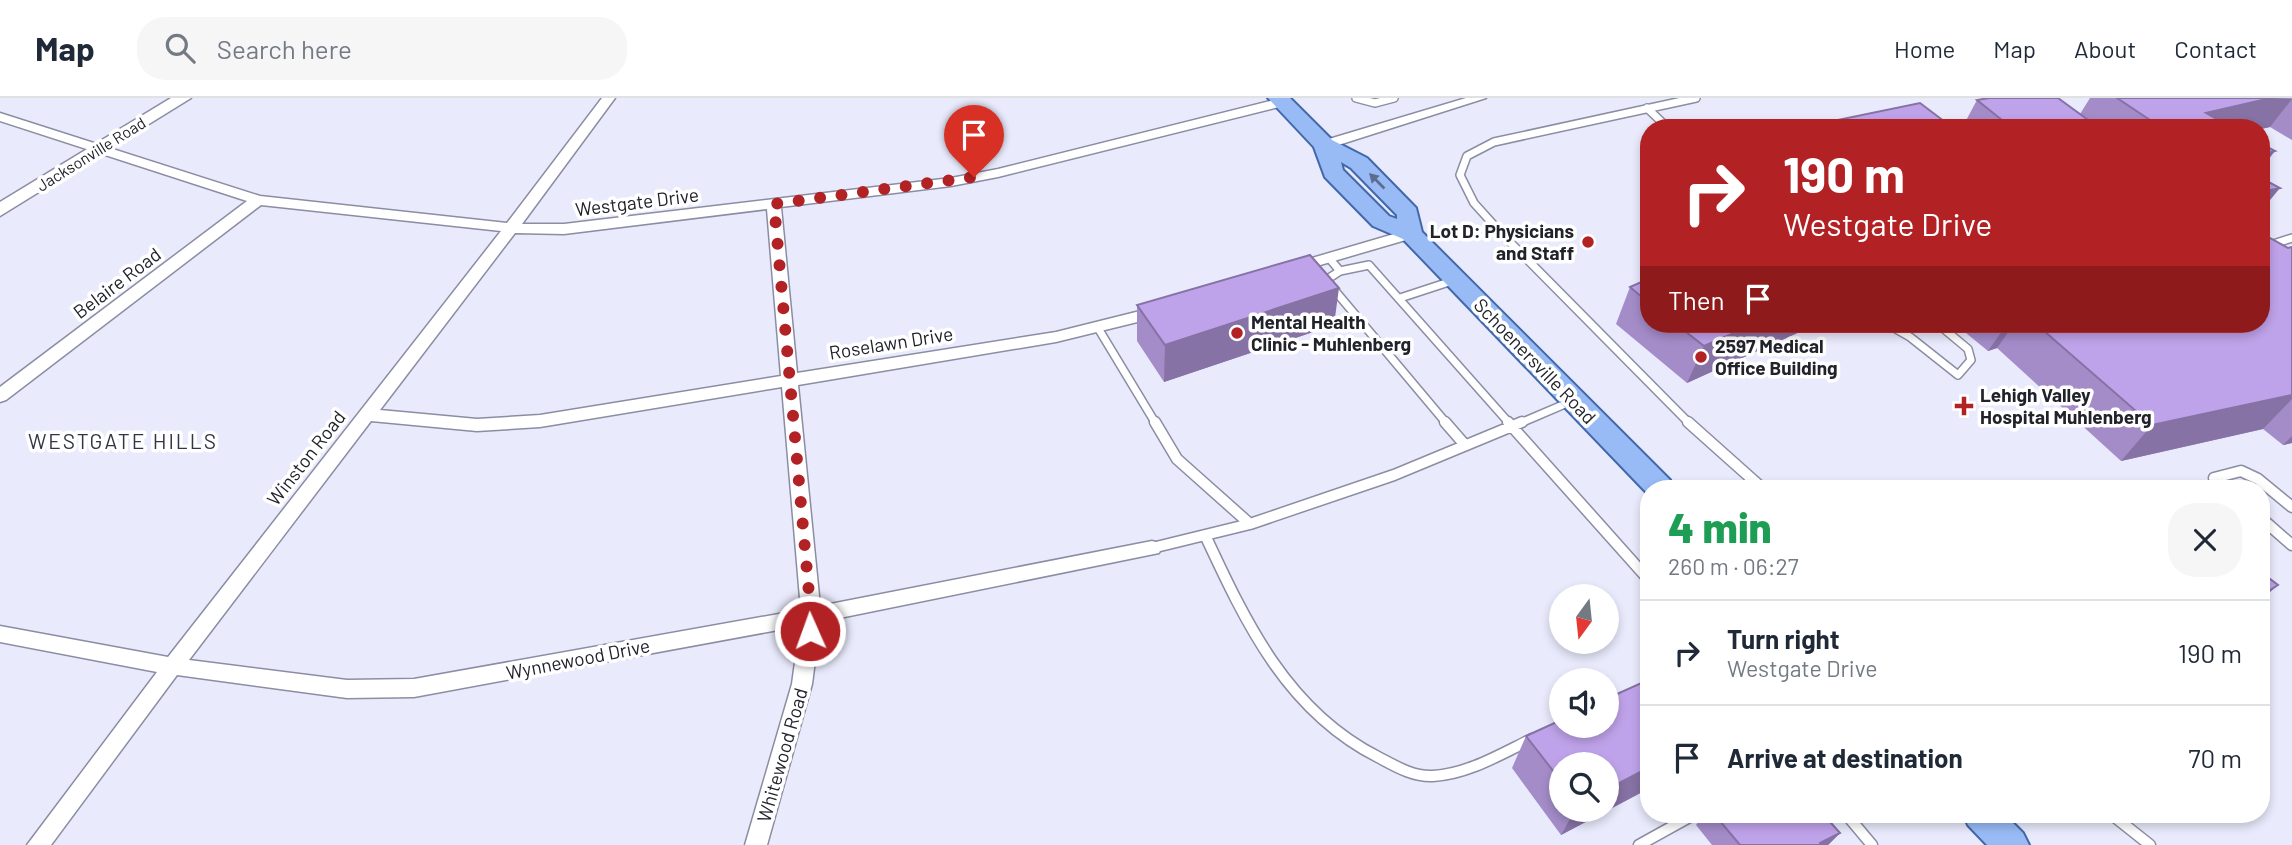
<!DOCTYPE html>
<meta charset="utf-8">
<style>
body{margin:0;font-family:Barlow,sans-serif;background:#f6f6f7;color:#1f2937;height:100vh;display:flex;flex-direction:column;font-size:26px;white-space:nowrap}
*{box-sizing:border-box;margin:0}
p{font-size:23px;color:#747a83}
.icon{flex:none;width:38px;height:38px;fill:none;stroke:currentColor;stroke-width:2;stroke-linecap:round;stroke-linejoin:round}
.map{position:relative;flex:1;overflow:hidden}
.side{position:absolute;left:1640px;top:382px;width:630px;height:343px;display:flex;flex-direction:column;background:#fff;border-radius:28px;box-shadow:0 4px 10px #0003}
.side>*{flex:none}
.guide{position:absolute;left:1640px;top:21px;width:630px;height:214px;border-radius:28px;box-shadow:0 4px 10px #0003;background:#b22124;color:#fff;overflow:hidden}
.needle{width:46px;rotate:195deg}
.controls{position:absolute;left:1549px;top:486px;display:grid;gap:14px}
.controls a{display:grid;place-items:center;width:70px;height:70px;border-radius:50%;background:#fff;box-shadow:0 4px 10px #0003;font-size:35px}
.pin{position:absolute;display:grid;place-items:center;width:60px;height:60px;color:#fff;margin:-72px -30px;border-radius:50% 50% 50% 0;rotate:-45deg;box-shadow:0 0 7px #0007}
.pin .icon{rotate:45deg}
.me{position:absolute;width:77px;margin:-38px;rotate:358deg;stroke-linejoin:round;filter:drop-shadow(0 0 5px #0008)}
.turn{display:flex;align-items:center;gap:24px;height:147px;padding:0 28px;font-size:32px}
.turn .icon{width:91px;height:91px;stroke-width:2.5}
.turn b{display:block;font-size:49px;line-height:60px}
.then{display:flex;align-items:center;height:66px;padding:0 28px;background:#0003;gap:14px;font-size:26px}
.round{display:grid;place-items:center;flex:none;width:74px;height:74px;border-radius:28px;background:#f6f6f7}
.summary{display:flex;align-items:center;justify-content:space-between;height:119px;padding:0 28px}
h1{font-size:42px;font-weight:800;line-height:52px;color:#1e9e55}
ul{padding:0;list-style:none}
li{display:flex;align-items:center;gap:21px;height:105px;padding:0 28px;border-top:2px solid #e0e1e3}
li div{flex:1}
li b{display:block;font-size:26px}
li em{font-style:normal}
header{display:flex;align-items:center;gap:42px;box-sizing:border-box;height:98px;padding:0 35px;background:#fff;border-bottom:2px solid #e0e1e3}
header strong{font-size:33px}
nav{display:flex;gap:38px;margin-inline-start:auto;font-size:24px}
.search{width:490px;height:63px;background:#f6f6f7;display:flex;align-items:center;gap:18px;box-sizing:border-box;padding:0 24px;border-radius:28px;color:#747a83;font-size:26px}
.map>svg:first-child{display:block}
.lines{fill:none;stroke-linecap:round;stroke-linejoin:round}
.service-far1-casing{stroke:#8b8da2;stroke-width:10}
.service-casing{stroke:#8b8da2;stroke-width:13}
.minor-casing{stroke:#8b8da2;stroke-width:3}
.tertiary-casing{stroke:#8b8da2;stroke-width:3}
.primary-casing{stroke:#4268ab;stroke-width:4}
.service-far1{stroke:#fff;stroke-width:7}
.service{stroke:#fff;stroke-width:10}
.minor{fill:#fff;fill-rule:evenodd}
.tertiary{fill:#fff;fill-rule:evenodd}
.primary{fill:#98bbf6;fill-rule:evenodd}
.wall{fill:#a48cc9;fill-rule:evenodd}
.shaded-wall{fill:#8672a4}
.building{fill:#bfa3ea;stroke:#8672a4;stroke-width:2}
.oneway{fill:#5c6e90}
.route{stroke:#b22124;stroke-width:12;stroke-dasharray:0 21.6}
.poi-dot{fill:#b22124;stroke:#fff;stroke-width:2.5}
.labels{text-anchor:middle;stroke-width:7;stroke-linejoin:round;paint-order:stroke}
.far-street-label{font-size:16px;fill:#21222a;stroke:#fff}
.street-label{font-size:19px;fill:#21222a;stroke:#fff}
.poi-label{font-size:19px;font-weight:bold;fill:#21222a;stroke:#fff;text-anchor:start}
.neighbourhood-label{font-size:21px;letter-spacing:2px;fill:#333446;stroke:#fff}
</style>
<header>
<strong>Map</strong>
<div class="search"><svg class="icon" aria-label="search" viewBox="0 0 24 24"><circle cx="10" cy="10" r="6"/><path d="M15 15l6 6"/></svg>Search here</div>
<nav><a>Home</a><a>Map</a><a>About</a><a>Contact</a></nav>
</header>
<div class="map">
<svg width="2292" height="747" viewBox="0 0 2292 747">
<rect width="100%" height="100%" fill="#e9ebfd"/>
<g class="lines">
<!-- service-far1 casing -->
<g class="service-far1-casing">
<path id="service-far1" d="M 1356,0 L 1375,5 L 1394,0
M 1647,10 L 1668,30
M 2261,150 L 2292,140
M 1329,160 L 1340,173 L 1326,182 L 1447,326
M 1340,173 L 1369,167 L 1510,326
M 1400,200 L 1455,182
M 1887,226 L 1910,239 L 1958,277 L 1971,262 L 1968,251 L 1938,226
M 1098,230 L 1156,326
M 1518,326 L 1572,303
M 1690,326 L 1502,136 L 1474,105 L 1460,77 L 1467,58 L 1494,44 L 1696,0"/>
</g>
<!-- service casing -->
<g class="service-casing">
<path id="service" d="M 1155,324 L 1177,361 L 1250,426
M 1445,324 L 1465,347
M 1508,324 L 1648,481
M 1688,324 L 1762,390
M 2226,390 L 2214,380 L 2241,373 L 2258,381 L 2292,409
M 2261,420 L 2292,447
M 1205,437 C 1246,525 1287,613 1378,659 C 1395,668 1413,679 1433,678 C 1468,676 1501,656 1532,641
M 1152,450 L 1250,426 L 1394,377 L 1522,324
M 1846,716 L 1872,747
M 2111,716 L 2150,747
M 1639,747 L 1695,716"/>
</g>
<!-- minor casing -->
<g class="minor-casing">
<path id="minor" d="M 602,0 L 615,0 L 522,126 L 564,126 L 951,80 L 998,71 L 1282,0 L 1287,1 L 1287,7 L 998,79 L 951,88 L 781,109 L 797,275 L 1056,234 L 1160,208 L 1168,213 L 1166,217 L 1056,244 L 798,287 L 820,508 L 1152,443 L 1159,445 L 1161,450 L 1159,455 L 820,524 L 812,586 L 767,747 L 745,747 L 792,586 L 800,528 L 414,599 L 347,600 L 177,577 L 51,747 L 27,747 L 157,574 L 0,544 L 0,528 L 168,559 L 501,133 L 261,107 L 6,302 L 0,304 L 0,289 L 247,103 L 0,23 L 0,15 L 260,98 L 507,125 ZM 767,111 L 781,278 L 540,317 L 477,321 L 380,312 L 515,135 L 564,136 ZM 782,289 L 801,512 L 414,581 L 347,582 L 189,562 L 371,323 L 477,333 L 540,329 Z
M 1466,0 L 1486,0 L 1329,50 L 1324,51 L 1317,47 L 1319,44 Z
M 1411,131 L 1418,136 L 1416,139 L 1293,175 L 1285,170 L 1288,167 Z"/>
</g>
<!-- tertiary casing -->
<g class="tertiary-casing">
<path id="tertiary" d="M 171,0 L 191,0 L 0,118 L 0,104 Z"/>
</g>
<!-- primary casing -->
<g class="primary-casing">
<path id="primary" d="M 1268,0 L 1290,0 L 1332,42 L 1367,60 L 1416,110 L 1422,134 L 1670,382 L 1674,390 L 1648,390 L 1648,396 L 1403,141 L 1373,128 L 1325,79 L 1314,49 ZM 1341,64 L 1351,70 L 1397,117 L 1397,121 L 1389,118 L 1343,72 Z
M 1963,716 L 2004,716 L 2023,735 L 2029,747 L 1987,747 L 1968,727 Z"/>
</g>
<!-- service-far1 -->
<use href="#service-far1" class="service-far1"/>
<!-- service -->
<use href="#service" class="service"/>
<!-- minor -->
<use href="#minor" class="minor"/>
<!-- tertiary -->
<use href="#tertiary" class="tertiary"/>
<!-- primary -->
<use href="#primary" class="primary"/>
</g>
<!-- wall -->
<path class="wall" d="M 2090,0 L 2292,0 L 2292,42 L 2270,29 L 2261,31 L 2261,30 L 1962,30 L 1977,2 L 2080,16 Z
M 1823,25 L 1953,30 L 1820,30 Z
M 2292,149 L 2292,345 L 2283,347 L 2263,331 L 2121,363 L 1997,250 L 1988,253 L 1955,226 L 2261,226 L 2288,150 Z
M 1648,181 L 1648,226 L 1808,226 L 1804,232 L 1687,285 L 1616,226 L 1630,189 Z
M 1137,207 L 1334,227 L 1164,284 L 1137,243 Z
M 1526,638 L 1648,691 L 1561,737 L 1512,670 ZM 1561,667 L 1606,712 L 1561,712 Z
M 1704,716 L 1823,716 L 1840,735 L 1828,747 L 1712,747 L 1696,727 Z"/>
<!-- shaded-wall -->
<path class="shaded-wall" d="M 2271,0 L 2292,1 L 2270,29 L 2261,31 L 2261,30 L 2196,30 L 2206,15 Z
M 2275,53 L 2261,71 L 2261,57 Z
M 2280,90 L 2261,113 L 2261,94 Z
M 1339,190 L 1334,227 L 1164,284 L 1165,247 Z
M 1755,226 L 1808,226 L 1804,232 L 1687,285 L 1704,248 Z
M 2007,226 L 2014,226 L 1997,250 L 1988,253 Z
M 2292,297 L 2292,301 L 2263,331 L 2121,363 L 2152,327 Z
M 2292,338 L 2292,345 L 2283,347 Z
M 2278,487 L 2261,502 L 2261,498 Z
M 1648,670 L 1648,691 L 1561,737 L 1575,712 L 1606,712 L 1606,692 Z
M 1840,735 L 1828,747 L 1818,747 L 1820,745 Z"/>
<!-- building -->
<path class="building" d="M 1989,0 L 2058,0 L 2099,30 L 2012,30 L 1977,2 Z
M 2117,0 L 2271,0 L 2206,15 L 2232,30 L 2162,30 Z
M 1920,5 L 1953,30 L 1829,30 L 1823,25 Z
M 2261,46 L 2275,53 L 2261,57 Z
M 2261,80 L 2280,90 L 2261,94 Z
M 2261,135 L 2288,150 L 2292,149 L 2292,297 L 2152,327 L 2036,226 L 2261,226 Z
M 1310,157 L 1339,190 L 1165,247 L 1137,207 Z
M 1648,181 L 1648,204 L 1630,189 Z
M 1676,226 L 1755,226 L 1704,248 Z
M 2261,474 L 2278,487 L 2261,498 Z
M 1648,582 L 1648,670 L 1606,692 L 1606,667 L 1561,667 L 1561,683 L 1526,638 L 1561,622 L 1561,628 L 1606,628 L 1606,601 Z
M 1714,716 L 1823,716 L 1840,735 L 1820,745 L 1821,747 L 1740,747 Z"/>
<!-- one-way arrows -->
<defs><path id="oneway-solid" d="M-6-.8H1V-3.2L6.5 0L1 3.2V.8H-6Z" transform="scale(1.75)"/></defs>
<use class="oneway" href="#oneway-solid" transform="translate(1377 83) rotate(-135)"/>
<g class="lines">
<!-- route -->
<path class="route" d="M 810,533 L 811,518 L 774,106 L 974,79"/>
</g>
<!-- markers -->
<g class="poi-dot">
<circle cx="1588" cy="144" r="7"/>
<circle cx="1237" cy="235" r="7"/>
<circle cx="1701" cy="259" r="7"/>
<path d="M1960.5 297.5h7v7h7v7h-7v7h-7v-7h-7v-7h7z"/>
</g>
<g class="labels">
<!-- far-street labels -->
<g class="far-street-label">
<text transform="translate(91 56) rotate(-32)" y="6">Jacksonville Road</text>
</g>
<!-- street labels -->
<g class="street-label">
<text transform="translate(637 104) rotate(-7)" y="7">Westgate Drive</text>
<text transform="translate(117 185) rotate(-37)" y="7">Belaire Road</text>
<text transform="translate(891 245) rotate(-9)" y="7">Roselawn Drive</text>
<text transform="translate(1535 263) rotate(46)" y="7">Schoenersville Road</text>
<text transform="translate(306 360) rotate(-52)" y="7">Winston Road</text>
<text transform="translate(578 561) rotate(-11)" y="7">Wynnewood Drive</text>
<text transform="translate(782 657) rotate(-74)" y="7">Whitewood Road</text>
</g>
<!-- poi labels -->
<g class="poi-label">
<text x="1574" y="140" text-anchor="end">Lot D: Physicians<tspan x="1574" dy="22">and Staff</tspan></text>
<text x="1251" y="231">Mental Health<tspan x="1251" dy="22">Clinic - Muhlenberg</tspan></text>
<text x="1715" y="255">2597 Medical<tspan x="1715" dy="22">Office Building</tspan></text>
<text x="1980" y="304">Lehigh Valley<tspan x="1980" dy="22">Hospital Muhlenberg</tspan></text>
</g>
<!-- neighbourhood labels -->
<g class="neighbourhood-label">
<text x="123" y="351">WESTGATE HILLS</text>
</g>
</g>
</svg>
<div class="controls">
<a><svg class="needle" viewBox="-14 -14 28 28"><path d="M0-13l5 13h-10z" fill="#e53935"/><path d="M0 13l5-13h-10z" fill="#747a83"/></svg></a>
<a><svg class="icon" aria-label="sound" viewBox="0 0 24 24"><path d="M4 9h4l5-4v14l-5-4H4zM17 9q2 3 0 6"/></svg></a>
<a><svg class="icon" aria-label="search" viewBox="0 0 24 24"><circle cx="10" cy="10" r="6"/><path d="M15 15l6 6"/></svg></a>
</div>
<div class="pin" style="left:974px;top:79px;background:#d93025"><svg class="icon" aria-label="arrive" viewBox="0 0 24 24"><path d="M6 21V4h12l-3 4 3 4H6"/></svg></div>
<svg class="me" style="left:810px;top:533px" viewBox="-20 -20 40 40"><circle r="17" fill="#b22124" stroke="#fff" stroke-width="3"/><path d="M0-11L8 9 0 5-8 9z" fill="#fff"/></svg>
<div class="guide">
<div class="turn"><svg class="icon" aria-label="right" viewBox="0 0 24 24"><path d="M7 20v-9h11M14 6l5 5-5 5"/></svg><div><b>190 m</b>Westgate Drive</div></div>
<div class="then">Then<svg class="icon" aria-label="arrive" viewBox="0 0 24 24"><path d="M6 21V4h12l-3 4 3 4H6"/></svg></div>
</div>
<section class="side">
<div class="summary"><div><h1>4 min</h1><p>260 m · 06:27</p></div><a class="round"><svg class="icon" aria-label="close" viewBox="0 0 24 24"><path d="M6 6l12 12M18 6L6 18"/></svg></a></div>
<ul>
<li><svg class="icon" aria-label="right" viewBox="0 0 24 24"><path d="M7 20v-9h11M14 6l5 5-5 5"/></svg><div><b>Turn right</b><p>Westgate Drive</p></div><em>190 m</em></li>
<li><svg class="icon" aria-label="arrive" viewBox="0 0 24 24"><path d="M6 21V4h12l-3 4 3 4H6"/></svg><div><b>Arrive at destination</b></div><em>70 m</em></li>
</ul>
</section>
</div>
